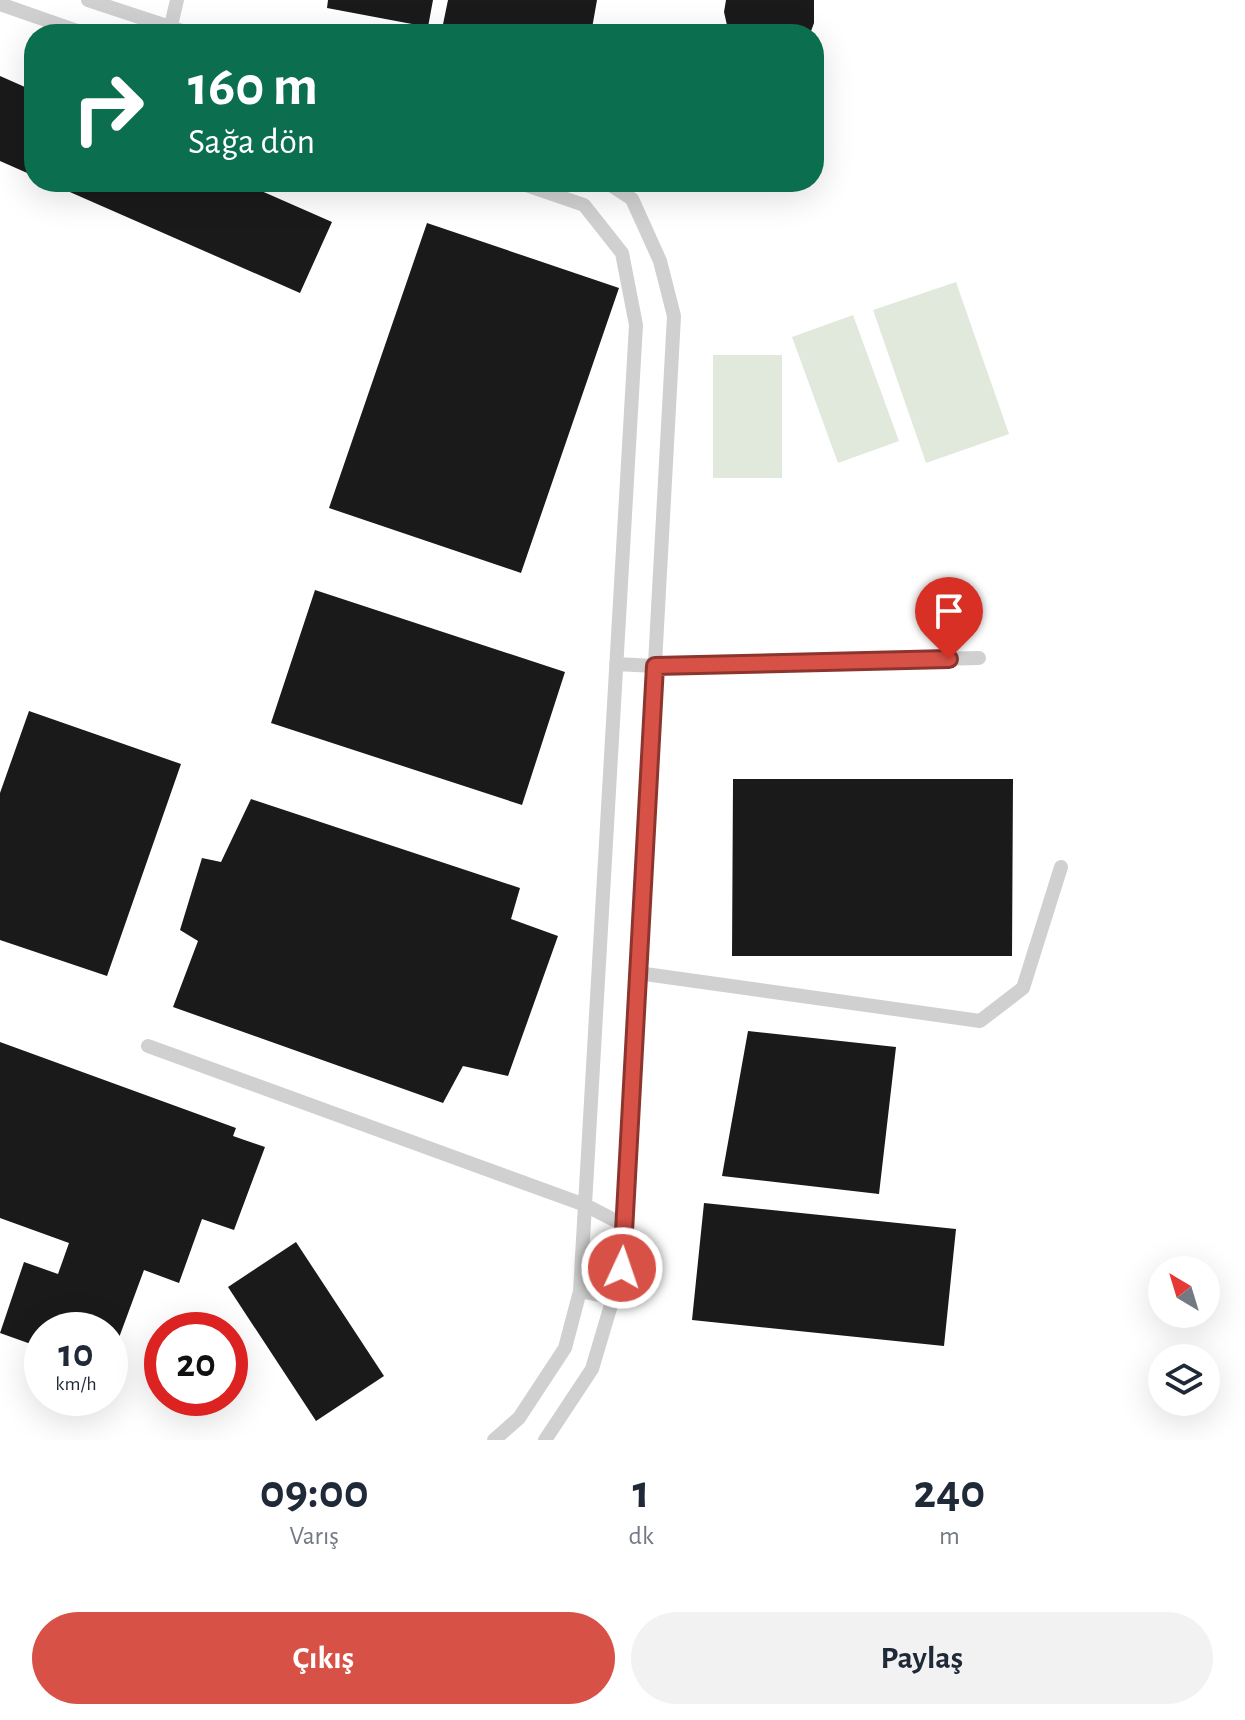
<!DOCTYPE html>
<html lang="tr">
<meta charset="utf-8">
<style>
body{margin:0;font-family:"Alegreya Sans",sans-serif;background:#f2f2f3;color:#1f2937;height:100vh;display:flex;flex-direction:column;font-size:30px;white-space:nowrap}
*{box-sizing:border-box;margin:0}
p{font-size:26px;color:#747a83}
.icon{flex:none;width:44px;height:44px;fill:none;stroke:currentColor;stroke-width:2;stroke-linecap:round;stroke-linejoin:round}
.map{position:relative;height:1440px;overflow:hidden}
.drawer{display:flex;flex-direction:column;background:#fff;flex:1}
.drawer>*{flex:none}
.hud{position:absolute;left:24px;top:24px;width:800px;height:168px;border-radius:32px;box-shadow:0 8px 32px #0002;background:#0b6e4f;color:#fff;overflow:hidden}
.needle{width:52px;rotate:322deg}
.tools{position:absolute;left:1148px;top:1256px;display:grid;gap:16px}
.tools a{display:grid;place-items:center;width:72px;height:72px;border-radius:50%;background:#fff;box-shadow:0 8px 32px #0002;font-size:40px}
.speed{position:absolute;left:24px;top:1312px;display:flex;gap:16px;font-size:40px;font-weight:700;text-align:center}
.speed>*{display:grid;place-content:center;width:104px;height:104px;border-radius:50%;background:#fff;box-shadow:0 8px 32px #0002;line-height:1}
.speed small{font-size:20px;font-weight:400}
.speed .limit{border:12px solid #d22;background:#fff;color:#111}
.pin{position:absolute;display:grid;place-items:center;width:68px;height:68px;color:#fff;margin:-82px -34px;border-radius:50% 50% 50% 0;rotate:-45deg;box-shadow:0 0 8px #0007}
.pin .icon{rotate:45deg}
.me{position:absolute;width:88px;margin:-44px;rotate:3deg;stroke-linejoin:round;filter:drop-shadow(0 0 6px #0008)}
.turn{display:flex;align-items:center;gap:28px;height:168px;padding:0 32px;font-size:36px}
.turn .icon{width:104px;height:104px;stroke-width:2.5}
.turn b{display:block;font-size:56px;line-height:68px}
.eta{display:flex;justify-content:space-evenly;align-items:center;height:136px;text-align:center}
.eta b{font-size:48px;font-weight:600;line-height:56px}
.cta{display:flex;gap:16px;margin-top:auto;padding:16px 32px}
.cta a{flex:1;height:92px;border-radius:48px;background:#d85147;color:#fff;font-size:32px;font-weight:600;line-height:92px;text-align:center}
.cta a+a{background:#f2f2f3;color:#1f2937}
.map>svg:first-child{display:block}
.green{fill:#e1e9dd}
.building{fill:#1a1a1a}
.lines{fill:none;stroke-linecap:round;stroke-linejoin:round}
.service{stroke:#d0d0d0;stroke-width:14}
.route-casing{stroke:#8c352e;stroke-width:20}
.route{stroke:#d85147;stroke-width:14}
</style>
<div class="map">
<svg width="1245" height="1440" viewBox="0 0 1245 1440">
<rect width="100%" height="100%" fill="#fff"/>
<!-- green -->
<path class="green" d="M 956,282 L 1009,434 L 926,463 L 873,310 Z
M 853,315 L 899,441 L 838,463 L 792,337 Z
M 713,355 L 782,355 L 782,478 L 713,478 Z"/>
<!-- building -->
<path class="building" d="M 328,0 L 433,0 L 428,27 L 327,8 Z
M 448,0 L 597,0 L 591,34 L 441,34 Z
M 726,0 L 814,0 L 814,23 L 810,34 L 729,34 L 724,12 Z
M 0,76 L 34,91 L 34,176 L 0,161 Z
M 47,182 L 241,182 L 332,222 L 300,293 Z
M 427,223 L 619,288 L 521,573 L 329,508 Z
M 315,590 L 565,672 L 522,805 L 271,723 Z
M 29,711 L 181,764 L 107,976 L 0,940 L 0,793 Z
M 733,779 L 1013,779 L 1012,956 L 732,956 Z
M 251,799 L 520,888 L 511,919 L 558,936 L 508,1076 L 463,1066 L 443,1103 L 173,1007 L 198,941 L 180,930 L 202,858 L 221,862 Z
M 748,1031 L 896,1047 L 879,1194 L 722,1176 Z
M 0,1042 L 236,1128 L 233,1136 L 265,1147 L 234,1230 L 202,1219 L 179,1283 L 144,1270 L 110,1362 L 110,1330 L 42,1330 L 42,1348 L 0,1333 L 24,1262 L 58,1274 L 69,1243 L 0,1218 Z
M 704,1203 L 956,1229 L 944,1346 L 692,1320 Z
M 296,1242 L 384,1376 L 316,1421 L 228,1287 Z"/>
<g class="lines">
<!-- service -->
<path class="service" d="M 88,0 L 191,34
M 0,4 L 86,34
M 169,34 L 177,0
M 616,664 L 655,666 L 979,658
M 638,973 L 980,1021 L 1023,988 L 1061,867
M 148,1046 L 585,1205 L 624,1225
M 580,1291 L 613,1298
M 494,1440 L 519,1418 L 565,1348 L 580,1291 L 636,325 L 622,253 L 584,205 L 517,182
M 545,1440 L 592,1369 L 622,1268 L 674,316 L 660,261 L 632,199 L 606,182"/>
</g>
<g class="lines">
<!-- route casing -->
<g class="route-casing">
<path id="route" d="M 622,1268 L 655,666 L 949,659"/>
</g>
<!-- route -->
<use href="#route" class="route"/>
</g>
</svg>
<div class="tools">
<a><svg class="needle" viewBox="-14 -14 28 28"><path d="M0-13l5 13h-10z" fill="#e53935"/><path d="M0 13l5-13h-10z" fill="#747a83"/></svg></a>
<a><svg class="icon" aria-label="layers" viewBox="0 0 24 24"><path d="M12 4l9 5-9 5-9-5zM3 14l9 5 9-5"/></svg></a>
</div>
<div class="speed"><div>10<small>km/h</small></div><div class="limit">20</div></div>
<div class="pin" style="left:949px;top:659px;background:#d93025"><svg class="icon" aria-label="arrive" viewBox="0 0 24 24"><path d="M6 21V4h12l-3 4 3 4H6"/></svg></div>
<svg class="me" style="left:622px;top:1268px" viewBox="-20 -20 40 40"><circle r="17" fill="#d85147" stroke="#fff" stroke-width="3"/><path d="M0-11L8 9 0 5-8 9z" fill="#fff"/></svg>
<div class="hud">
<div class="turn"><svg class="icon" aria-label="right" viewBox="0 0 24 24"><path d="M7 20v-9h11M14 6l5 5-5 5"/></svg><div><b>160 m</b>Sağa dön</div></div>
</div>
</div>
<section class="drawer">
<div class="eta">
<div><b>09:00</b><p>Varış</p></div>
<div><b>1</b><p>dk</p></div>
<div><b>240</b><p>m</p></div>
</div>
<div class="cta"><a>Çıkış</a><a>Paylaş</a></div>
</section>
